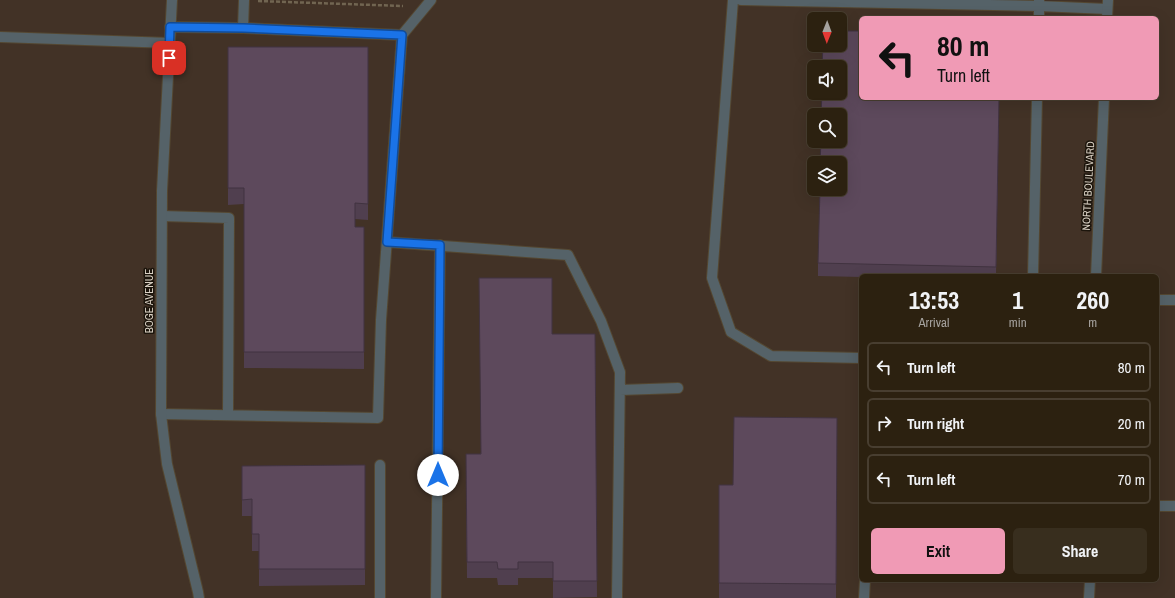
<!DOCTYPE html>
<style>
body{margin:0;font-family:"Archivo Narrow",sans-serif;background:#382e1e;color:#f1f3f6;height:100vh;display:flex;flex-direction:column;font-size:15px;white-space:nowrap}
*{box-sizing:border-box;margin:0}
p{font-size:13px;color:#a6a39f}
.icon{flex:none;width:22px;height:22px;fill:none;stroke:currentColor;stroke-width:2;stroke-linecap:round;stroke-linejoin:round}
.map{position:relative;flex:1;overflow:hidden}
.side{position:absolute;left:859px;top:274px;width:300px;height:308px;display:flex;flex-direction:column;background:#2c2110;border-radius:6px;box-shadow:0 4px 16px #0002,0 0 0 1px #483e30}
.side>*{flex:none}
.banner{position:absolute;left:859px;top:16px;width:300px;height:84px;border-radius:6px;box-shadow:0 4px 16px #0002,0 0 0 1px #483e30;background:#f09ab5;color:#111;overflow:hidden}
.needle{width:26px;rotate:181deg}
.buttons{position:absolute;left:807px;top:12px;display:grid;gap:8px}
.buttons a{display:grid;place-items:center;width:40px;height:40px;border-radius:6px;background:#2c2110;box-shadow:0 4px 16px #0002,0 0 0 1px #483e30;font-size:20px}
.pin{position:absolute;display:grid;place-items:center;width:34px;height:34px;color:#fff;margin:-17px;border-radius:8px;box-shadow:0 2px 6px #0006}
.me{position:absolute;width:44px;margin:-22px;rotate:0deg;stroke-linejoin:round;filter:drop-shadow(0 0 3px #0008)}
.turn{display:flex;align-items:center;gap:14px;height:84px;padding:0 12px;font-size:18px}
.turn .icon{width:52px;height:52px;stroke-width:2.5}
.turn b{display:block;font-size:28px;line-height:34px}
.eta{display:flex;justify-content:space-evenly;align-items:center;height:68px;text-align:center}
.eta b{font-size:24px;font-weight:800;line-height:28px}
.button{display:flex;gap:8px;margin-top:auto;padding:8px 12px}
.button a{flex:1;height:46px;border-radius:6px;background:#f09ab5;color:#111;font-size:16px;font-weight:800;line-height:46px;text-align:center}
.button a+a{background:#382e1e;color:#f1f3f6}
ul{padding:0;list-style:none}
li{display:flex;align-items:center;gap:12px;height:50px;margin:0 8px 6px;padding:0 4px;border:2px solid #483e30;border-radius:6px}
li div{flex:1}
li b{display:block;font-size:15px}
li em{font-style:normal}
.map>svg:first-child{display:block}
.industrial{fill:#423226;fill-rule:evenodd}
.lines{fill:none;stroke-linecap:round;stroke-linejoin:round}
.service-casing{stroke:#544731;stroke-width:12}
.minor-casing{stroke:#544731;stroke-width:12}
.tertiary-casing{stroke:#544731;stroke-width:12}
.path{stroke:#716551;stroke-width:2.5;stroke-dasharray:4 2;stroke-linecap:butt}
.service{stroke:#556268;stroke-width:10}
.minor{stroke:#556268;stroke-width:10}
.tertiary{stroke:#556268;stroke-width:10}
.wall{fill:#503f4f}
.building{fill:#5d495c;stroke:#413340}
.route-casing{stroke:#114b97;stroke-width:10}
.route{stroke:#1a73e8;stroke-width:7}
.labels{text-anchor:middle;stroke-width:3;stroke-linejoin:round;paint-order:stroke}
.street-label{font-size:11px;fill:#dbd2c5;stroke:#1c150c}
</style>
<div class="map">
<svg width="1175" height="598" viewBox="0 0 1175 598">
<rect width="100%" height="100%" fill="#3a2c15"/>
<!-- industrial -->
<path class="industrial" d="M 0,0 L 1175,0 L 1175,598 L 0,598 ZM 861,18 L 1157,18 L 1157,98 L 861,98 ZM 814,19 L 840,19 L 840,45 L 814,45 ZM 814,67 L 840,67 L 840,93 L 814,93 ZM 814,115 L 840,115 L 840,141 L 814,141 ZM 814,163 L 840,163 L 840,189 L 814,189 ZM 861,276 L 1157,276 L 1157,580 L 861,580 Z"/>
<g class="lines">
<!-- service casing -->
<g class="service-casing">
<path id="service" d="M 733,0 L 712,278 L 731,332 L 771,356 L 861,358
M 741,0 L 1039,6 L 1107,9
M 1039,18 L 1039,0
M 170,27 L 243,28 L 402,35 L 431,0
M 243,28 L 244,0
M 162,216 L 229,218 L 228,415
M 387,242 L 568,255 L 601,321 L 620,372 L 617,598
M 1033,276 L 1037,98
M 620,390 L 678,388
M 161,414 L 378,418 L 381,320 L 402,35
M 1157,506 L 1175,506
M 380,598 L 380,465
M 436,598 L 440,245
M 864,598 L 865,580"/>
</g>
<!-- minor casing -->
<g class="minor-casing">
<path id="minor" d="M 172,0 L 162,191 L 161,414 L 167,464 L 198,592 L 199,598
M 0,37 L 170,43
M 1157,300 L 1175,300"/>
</g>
<!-- tertiary casing -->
<g class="tertiary-casing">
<path id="tertiary" d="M 1107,18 L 1108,0
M 1096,276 L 1104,98
M 1089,598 L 1090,580"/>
</g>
<!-- path -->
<path class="path" d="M 258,1 L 403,6"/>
<!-- service -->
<use href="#service" class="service"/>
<!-- minor -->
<use href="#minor" class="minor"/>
<!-- tertiary -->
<use href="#tertiary" class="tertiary"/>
</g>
<!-- wall -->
<path class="wall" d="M 228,47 L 368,47 L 368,220 L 355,219 L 355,227 L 364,227 L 364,369 L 244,368 L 244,204 L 228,205 Z
M 999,98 L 996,276 L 861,276 L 861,277 L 818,276 L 818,263 Z
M 552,334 L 595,334 L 597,597 L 553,598 L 553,578 L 518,578 L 518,585 L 498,585 L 497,578 L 467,578 L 466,454 L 480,454 Z
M 837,418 L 836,598 L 719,598 L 719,485 L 733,485 Z
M 365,465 L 365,585 L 259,586 L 259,551 L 252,551 L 252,516 L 242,516 L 242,466 Z"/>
<!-- building -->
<path class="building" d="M 840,31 L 861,31 L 861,98 L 999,98 L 996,267 L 818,263 L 820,189 L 840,189 L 840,163 L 820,163 L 821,141 L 840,141 L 840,115 L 821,115 L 822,93 L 840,93 L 840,67 L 822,67 L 823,45 L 840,45 Z
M 228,47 L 368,47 L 368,204 L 355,203 L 355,227 L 364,227 L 364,352 L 244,352 L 244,188 L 228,188 Z
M 479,278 L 552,278 L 552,334 L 595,334 L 597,581 L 553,581 L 553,562 L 518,562 L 518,569 L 498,569 L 497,562 L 467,562 L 466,454 L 481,454 Z
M 734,417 L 837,418 L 836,584 L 719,583 L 719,485 L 733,485 Z
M 365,465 L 365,569 L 259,569 L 259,534 L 252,534 L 252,499 L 242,500 L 242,466 Z"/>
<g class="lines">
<!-- route casing -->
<g class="route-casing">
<path id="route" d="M 169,58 L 170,27 L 243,28 L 402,35 L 387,242 L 440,245 L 438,475"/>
</g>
<!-- route -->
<use href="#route" class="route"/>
</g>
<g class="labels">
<!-- street labels -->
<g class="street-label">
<text transform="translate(1088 186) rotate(-87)" y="4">NORTH BOULEVARD</text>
<text transform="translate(149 301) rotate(-90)" y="4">BOGE AVENUE</text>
</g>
</g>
</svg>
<div class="buttons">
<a><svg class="needle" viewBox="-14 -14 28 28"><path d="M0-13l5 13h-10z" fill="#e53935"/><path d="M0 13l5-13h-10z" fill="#a6a39f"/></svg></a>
<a><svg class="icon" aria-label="sound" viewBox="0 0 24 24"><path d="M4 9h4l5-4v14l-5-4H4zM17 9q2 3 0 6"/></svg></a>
<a><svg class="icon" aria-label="search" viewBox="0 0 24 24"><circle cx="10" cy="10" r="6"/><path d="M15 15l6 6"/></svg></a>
<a><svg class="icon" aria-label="layers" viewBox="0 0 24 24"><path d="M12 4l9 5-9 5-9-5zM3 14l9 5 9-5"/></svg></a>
</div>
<div class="pin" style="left:169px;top:58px;background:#d93025"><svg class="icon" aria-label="arrive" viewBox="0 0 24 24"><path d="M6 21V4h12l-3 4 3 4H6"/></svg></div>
<svg class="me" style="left:438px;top:475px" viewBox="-20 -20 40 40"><circle r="19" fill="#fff"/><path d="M0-13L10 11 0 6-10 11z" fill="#1a73e8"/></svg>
<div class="banner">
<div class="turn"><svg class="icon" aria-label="left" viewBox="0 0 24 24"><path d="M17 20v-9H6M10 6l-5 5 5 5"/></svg><div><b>80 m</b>Turn left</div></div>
</div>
<section class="side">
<div class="eta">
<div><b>13:53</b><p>Arrival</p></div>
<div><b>1</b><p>min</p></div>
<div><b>260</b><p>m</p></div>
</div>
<ul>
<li><svg class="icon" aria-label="left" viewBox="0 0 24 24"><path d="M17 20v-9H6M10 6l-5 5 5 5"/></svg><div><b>Turn left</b></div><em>80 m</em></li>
<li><svg class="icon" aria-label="right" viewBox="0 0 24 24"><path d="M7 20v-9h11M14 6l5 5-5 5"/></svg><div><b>Turn right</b></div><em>20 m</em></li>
<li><svg class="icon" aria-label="left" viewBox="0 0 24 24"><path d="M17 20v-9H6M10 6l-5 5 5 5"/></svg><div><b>Turn left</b></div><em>70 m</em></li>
</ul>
<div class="button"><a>Exit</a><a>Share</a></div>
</section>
</div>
